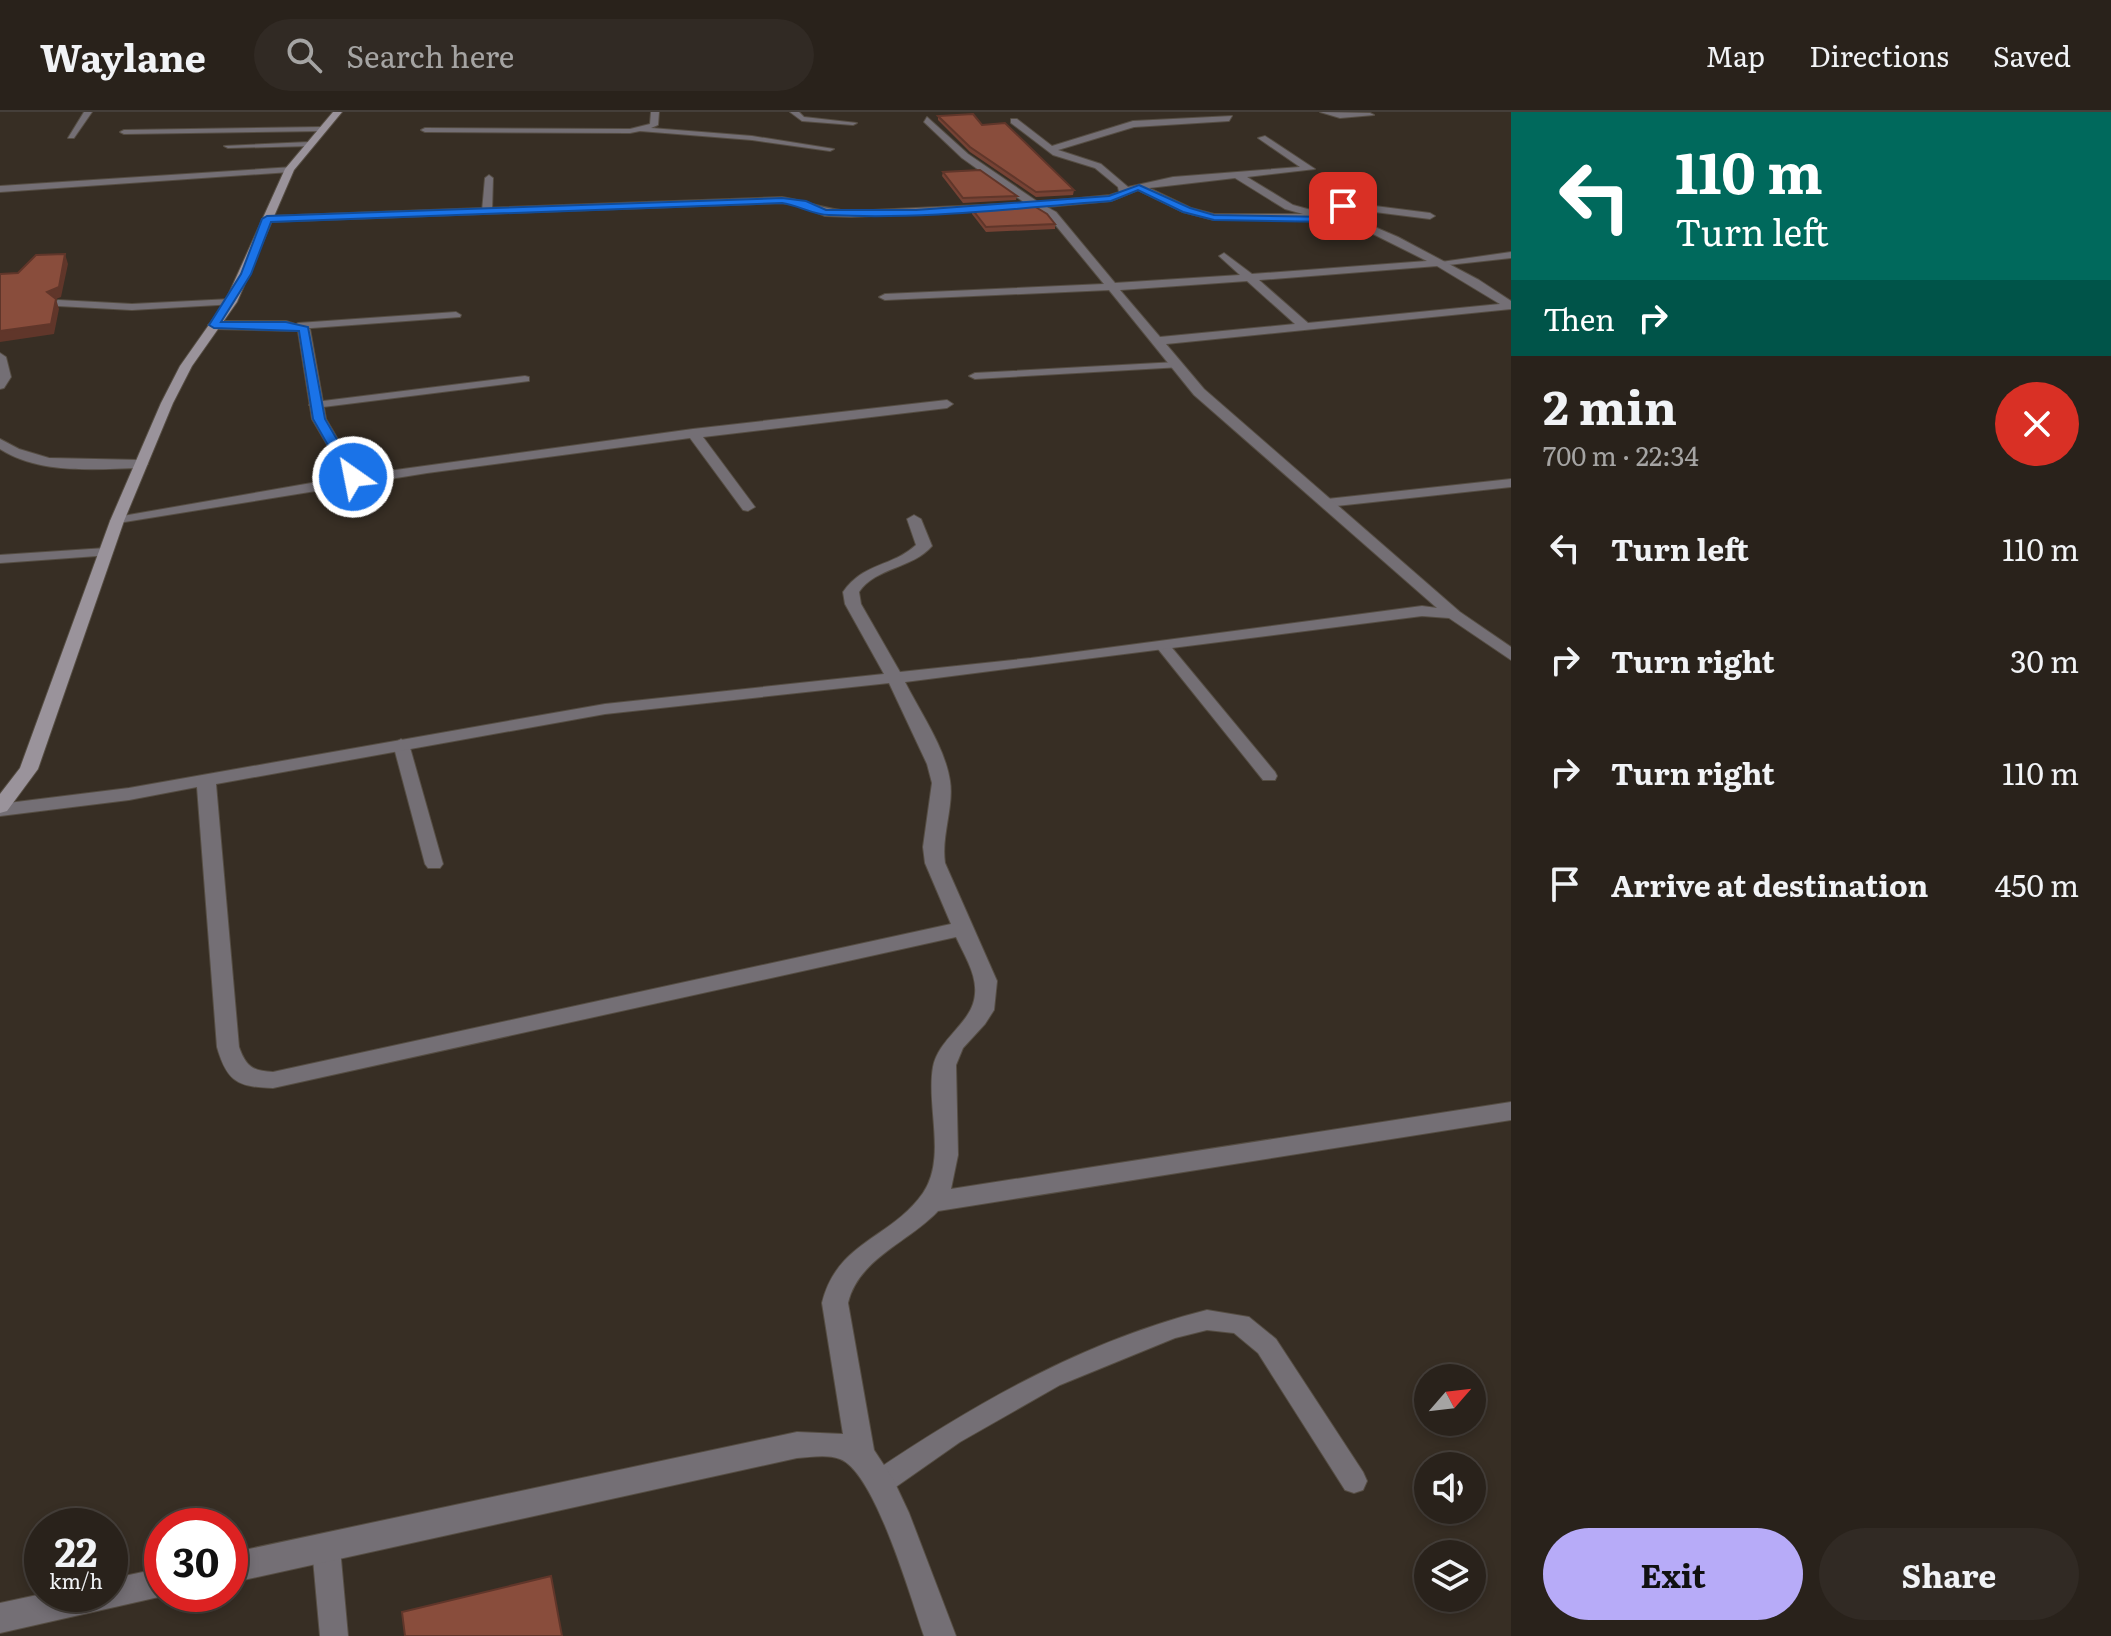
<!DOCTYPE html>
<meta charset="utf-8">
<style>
body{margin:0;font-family:Literata,serif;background:#312a24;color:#f1f3f6;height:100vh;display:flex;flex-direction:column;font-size:30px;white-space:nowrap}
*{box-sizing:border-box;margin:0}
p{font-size:26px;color:#a5a4a3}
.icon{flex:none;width:44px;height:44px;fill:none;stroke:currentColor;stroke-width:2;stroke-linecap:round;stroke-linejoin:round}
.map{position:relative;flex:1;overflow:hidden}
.panel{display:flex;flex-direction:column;background:#29221b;width:600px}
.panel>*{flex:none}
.banner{background:#00695c;color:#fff;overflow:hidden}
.needle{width:52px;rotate:62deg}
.fabs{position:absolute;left:1414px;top:1252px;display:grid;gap:16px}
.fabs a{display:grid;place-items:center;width:72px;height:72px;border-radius:50%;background:#29221b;box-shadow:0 4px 12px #0003,0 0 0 2px #453f3a;font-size:40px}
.speed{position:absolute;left:24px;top:1396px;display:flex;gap:16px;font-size:40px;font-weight:700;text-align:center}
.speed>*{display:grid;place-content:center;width:104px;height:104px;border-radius:50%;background:#29221b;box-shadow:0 4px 12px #0003,0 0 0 2px #453f3a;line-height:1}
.speed small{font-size:20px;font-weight:400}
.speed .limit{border:12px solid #d22;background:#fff;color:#111}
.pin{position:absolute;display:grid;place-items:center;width:68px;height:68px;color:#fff;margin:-34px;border-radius:16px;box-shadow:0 4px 12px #0006}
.me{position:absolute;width:88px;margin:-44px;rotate:327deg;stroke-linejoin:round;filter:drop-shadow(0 0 6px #0008)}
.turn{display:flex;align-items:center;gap:28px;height:168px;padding:0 32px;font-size:36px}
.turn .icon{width:104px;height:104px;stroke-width:2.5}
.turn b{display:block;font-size:56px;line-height:68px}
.then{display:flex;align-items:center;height:76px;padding:0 32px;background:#0003;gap:16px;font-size:30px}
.round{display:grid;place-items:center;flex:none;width:84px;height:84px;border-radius:42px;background:#312a24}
.headline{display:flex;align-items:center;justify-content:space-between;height:136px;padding:0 32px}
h1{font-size:48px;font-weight:700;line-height:60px}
.action{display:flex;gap:16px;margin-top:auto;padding:16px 32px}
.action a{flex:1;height:92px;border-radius:48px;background:#b7abf8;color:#111;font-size:32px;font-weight:700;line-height:92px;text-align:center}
.action a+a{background:#312a24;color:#f1f3f6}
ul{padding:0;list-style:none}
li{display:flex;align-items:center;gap:24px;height:112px;padding:0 32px}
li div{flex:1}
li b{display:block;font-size:30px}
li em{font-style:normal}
header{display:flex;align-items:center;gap:48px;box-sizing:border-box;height:112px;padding:0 40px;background:#29221b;border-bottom:2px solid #453f3a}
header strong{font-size:38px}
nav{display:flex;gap:44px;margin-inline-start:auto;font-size:28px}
.search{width:560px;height:72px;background:#312a24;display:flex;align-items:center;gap:20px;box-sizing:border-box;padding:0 28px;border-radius:44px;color:#a5a4a3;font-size:30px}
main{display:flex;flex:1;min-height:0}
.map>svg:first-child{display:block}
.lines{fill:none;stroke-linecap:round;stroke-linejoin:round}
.lane-casing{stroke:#554d43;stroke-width:2}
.street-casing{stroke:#554d43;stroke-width:2}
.secondary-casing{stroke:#554d43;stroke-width:2}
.lane{fill:#746f75;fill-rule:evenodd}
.street{fill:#746f75;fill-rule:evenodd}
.secondary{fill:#9a939b;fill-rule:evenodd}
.wall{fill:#764234}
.shaded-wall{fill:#60362a}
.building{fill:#894d3c;stroke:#60362a;stroke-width:2}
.route{fill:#1a73e8;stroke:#114b97;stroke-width:2}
</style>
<header>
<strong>Waylane</strong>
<div class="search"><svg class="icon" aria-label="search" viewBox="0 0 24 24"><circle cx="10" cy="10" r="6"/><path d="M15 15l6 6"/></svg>Search here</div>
<nav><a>Map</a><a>Directions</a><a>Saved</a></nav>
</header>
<main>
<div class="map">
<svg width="1511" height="1524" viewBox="0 0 1511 1524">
<rect width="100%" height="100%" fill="#372e24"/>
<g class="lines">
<!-- lane casing -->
<g class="lane-casing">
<path id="lane" d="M 651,0 L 659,0 L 658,13 L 651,16 L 752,24 L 834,37 L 830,39 L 752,28 L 640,19 L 630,21 L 425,20 L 421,18 L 425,16 L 630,17 L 650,12 Z
M 790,0 L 799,0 L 804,5 L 857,11 L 853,13 L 802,9 Z
M 1320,0 L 1370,1 L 1374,3 L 1340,6 Z
M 322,15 L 325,19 L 124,22 L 120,20 L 124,18 Z
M 309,30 L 312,34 L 228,36 L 224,34 Z
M 489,63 L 493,66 L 492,99 L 487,102 L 482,99 L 485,66 Z
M 1351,91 L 1430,101 L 1435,104 L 1430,107 L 1351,97 L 1342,98 L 1336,110 L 1330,110 L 1336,94 Z
M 1511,140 L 1511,146 L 1439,154 L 1434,151 Z
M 231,187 L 236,190 L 235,192 L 132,198 L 58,194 L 53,191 L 58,188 L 132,192 Z
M 456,200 L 461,203 L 460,205 L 298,217 L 293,214 L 298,211 Z
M 1177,250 L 1181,251 L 1181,255 L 975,267 L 969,264 L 975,261 Z
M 525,264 L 529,265 L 529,269 L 315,296 L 309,293 L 315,290 Z
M 1511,367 L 1511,375 L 1327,395 L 1321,391 L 1327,387 Z
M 106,436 L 111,437 L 111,443 L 0,451 L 0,443 Z
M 1163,530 L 1168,531 L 1275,660 L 1277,664 L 1275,668 L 1263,668 L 1158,537 L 1156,534 Z
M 401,627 L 409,632 L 443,752 L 440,756 L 428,756 L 425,752 L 393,632 Z
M 1207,1198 L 1249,1205 L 1276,1227 L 1363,1360 L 1367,1369 L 1363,1378 L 1354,1381 L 1345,1378 L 1258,1241 L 1234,1221 L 1207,1218 L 1175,1226 L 1060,1273 L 960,1330 L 890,1379 L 881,1382 L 872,1379 L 868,1370 L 872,1361 C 976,1291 1084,1229 1207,1198 Z
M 326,1423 L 336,1427 L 340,1436 L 348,1524 L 320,1524 L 312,1436 L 316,1427 Z"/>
</g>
<!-- street casing -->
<g class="street-casing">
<path id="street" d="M 84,0 L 92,0 L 74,26 L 68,26 Z
M 1232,4 L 1229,9 L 1134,15 L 1058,38 L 1101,52 L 1128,75 L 1173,65 L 1300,55 L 1258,26 L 1265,24 L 1315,57 L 1247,65 L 1293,93 L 1377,116 L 1398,125 L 1479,168 L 1511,189 L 1511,197 L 1166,232 L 1204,277 L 1460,500 L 1511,535 L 1511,548 L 1449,506 L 1422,504 L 905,570 C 920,600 945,635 950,669 C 954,695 941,724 945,751 L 997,869 L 994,898 L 985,912 L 963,936 L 956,953 L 958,1043 L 951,1077 L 1511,990 L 1511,1008 L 938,1099 C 909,1130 858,1147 848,1191 L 874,1338 L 893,1367 L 909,1401 L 956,1524 L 924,1524 C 911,1487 875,1360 840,1347 C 827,1342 811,1345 797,1346 L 230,1471 L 230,1441 L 797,1320 L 843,1322 L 822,1191 C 837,1129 891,1127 923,1081 C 947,1046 926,994 933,955 C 939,925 973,911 975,882 C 977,862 964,843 956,825 L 273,976 C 238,975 227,970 217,935 L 197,675 L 129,688 L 0,704 L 0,692 L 129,676 L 605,592 L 884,562 L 845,492 L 843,480 C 864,450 892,455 916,433 L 907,407 L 914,403 L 921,407 L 932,434 C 912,457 876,455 859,480 L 861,492 L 900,560 L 1031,546 L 1422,494 L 1437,496 L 1194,283 L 1109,178 L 885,188 L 879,185 L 885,182 L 1104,172 L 1048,104 L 1034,96 L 851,105 L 825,104 L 801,94 L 782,91 L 267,110 L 262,107 L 267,104 L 782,85 C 806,89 826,98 851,99 L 1025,91 L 962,46 L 924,10 L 927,5 L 968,42 L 1038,90 L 1110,83 L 1119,80 L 1118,75 L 1095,56 L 1053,43 L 1011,11 L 1011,7 L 1017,7 L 1052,34 L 1133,9 ZM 1235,66 L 1285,97 L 1303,102 L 1214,102 L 1191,96 L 1149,76 ZM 1138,78 L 1183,100 L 1214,108 L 1306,108 L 1310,104 L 1369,120 L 1427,149 L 1252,162 L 1224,141 L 1219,144 L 1240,163 L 1115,171 L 1056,100 L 1047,95 L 1111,89 ZM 1437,154 L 1500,192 L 1308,211 L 1259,168 ZM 1247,169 L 1295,212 L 1160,225 L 1120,178 ZM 889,571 L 927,652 L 932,671 L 923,735 L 925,751 L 951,812 L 273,960 C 253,959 246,955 239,935 L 216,672 L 605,602 Z
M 293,55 L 290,60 L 0,80 L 0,74 Z
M 286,209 L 310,217 L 326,307 L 359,363 L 693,317 L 947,288 L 953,292 L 947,296 L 703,325 L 755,395 L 748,399 L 743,398 L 690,326 L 427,361 L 112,412 L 110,409 L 117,405 L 346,365 L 312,307 L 298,219 L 214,217 L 208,213 L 214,209 Z
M 0,241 L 6,245 L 11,265 L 4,276 L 0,277 Z
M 0,327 L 19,337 L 49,346 L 141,348 L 148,352 L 141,356 C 94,357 41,363 0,337 Z
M 162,1456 L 162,1482 L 172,1482 L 0,1521 L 0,1491 L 42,1482 L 110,1482 L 110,1467 Z"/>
</g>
<!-- secondary casing -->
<g class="secondary-casing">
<path id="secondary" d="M 333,0 L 342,0 L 294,58 L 237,190 L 192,254 L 173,291 L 124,409 L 38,657 L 7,699 L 0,701 L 0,682 L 20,656 L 110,409 L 161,291 L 180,254 L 225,190 L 285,57 Z"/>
</g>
<!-- lane -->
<use href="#lane" class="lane"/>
<!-- street -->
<use href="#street" class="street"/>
<!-- secondary -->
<use href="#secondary" class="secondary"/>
</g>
<!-- wall -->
<path class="wall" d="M 938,4 L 982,13 L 1074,78 L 1073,83 L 1036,85 L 970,40 L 938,8 Z
M 943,60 L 1017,84 L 1016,88 L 963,91 L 942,64 Z
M 972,97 L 1055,112 L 1055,117 L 986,120 L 972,102 Z"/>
<!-- shaded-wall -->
<path class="shaded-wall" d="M 65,142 L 68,152 L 61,185 L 56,187 L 59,197 L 54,222 L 0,230 L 0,219 Z"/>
<!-- building -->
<path class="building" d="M 973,2 L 982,13 L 1005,11 L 1074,78 L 1036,80 L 970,35 L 938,4 Z
M 980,58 L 1017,84 L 963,86 L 943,60 Z
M 1034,94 L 1047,102 L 1055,112 L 986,115 L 972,97 Z
M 65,142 L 59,175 L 47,180 L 56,187 L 51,212 L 0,219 L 0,162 L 18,161 L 36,143 Z
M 551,1464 L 562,1524 L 405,1524 L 402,1500 Z"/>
<!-- route -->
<path class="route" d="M 1139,73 L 1190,96 L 1214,103 L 1330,105 L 1335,94 L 1343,91 L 1348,94 L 1333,110 L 1214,108 L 1183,100 L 1138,78 L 1111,89 C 1017,96 923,108 829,103 C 813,103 798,93 782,91 L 271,110 L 251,162 L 221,210 L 286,210 L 308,215 L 325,307 L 359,365 L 353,369 L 346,365 L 313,307 L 299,219 L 214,216 L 209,213 L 241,162 L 262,107 L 267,104 L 782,86 L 806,89 L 826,98 L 916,98 L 1109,84 Z"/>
</svg>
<div class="fabs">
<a><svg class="needle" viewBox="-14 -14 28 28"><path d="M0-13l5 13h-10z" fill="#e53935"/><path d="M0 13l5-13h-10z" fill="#a5a4a3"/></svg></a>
<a><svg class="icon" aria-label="sound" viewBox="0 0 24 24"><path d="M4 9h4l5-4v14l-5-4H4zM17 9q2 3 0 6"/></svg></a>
<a><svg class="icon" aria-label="layers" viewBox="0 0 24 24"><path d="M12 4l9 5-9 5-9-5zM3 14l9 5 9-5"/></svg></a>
</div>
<div class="speed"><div>22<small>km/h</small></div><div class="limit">30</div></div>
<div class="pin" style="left:1343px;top:94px;background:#d93025"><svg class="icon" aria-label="arrive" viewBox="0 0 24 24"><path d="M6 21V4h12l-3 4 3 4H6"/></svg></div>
<svg class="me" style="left:353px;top:365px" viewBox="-20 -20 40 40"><circle r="17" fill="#1a73e8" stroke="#fff" stroke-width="3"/><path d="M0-11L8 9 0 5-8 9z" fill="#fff"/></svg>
</div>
<section class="panel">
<div class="banner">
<div class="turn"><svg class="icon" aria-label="left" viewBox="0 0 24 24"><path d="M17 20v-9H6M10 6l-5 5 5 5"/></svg><div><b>110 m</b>Turn left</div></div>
<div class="then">Then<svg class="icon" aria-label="right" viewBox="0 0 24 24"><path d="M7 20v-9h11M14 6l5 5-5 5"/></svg></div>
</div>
<div class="headline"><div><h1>2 min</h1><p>700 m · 22:34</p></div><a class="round" style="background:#d93025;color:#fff"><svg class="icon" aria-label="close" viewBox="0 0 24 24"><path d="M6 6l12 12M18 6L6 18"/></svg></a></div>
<ul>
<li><svg class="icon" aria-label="left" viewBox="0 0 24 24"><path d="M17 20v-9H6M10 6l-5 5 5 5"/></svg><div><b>Turn left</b></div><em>110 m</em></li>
<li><svg class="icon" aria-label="right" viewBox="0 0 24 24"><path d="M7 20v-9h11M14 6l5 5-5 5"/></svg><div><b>Turn right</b></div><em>30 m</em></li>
<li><svg class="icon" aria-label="right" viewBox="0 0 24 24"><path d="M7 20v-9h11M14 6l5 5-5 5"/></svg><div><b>Turn right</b></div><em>110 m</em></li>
<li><svg class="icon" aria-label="arrive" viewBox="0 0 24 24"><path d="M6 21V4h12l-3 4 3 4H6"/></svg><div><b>Arrive at destination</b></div><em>450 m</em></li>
</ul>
<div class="action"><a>Exit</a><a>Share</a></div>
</section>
</main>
